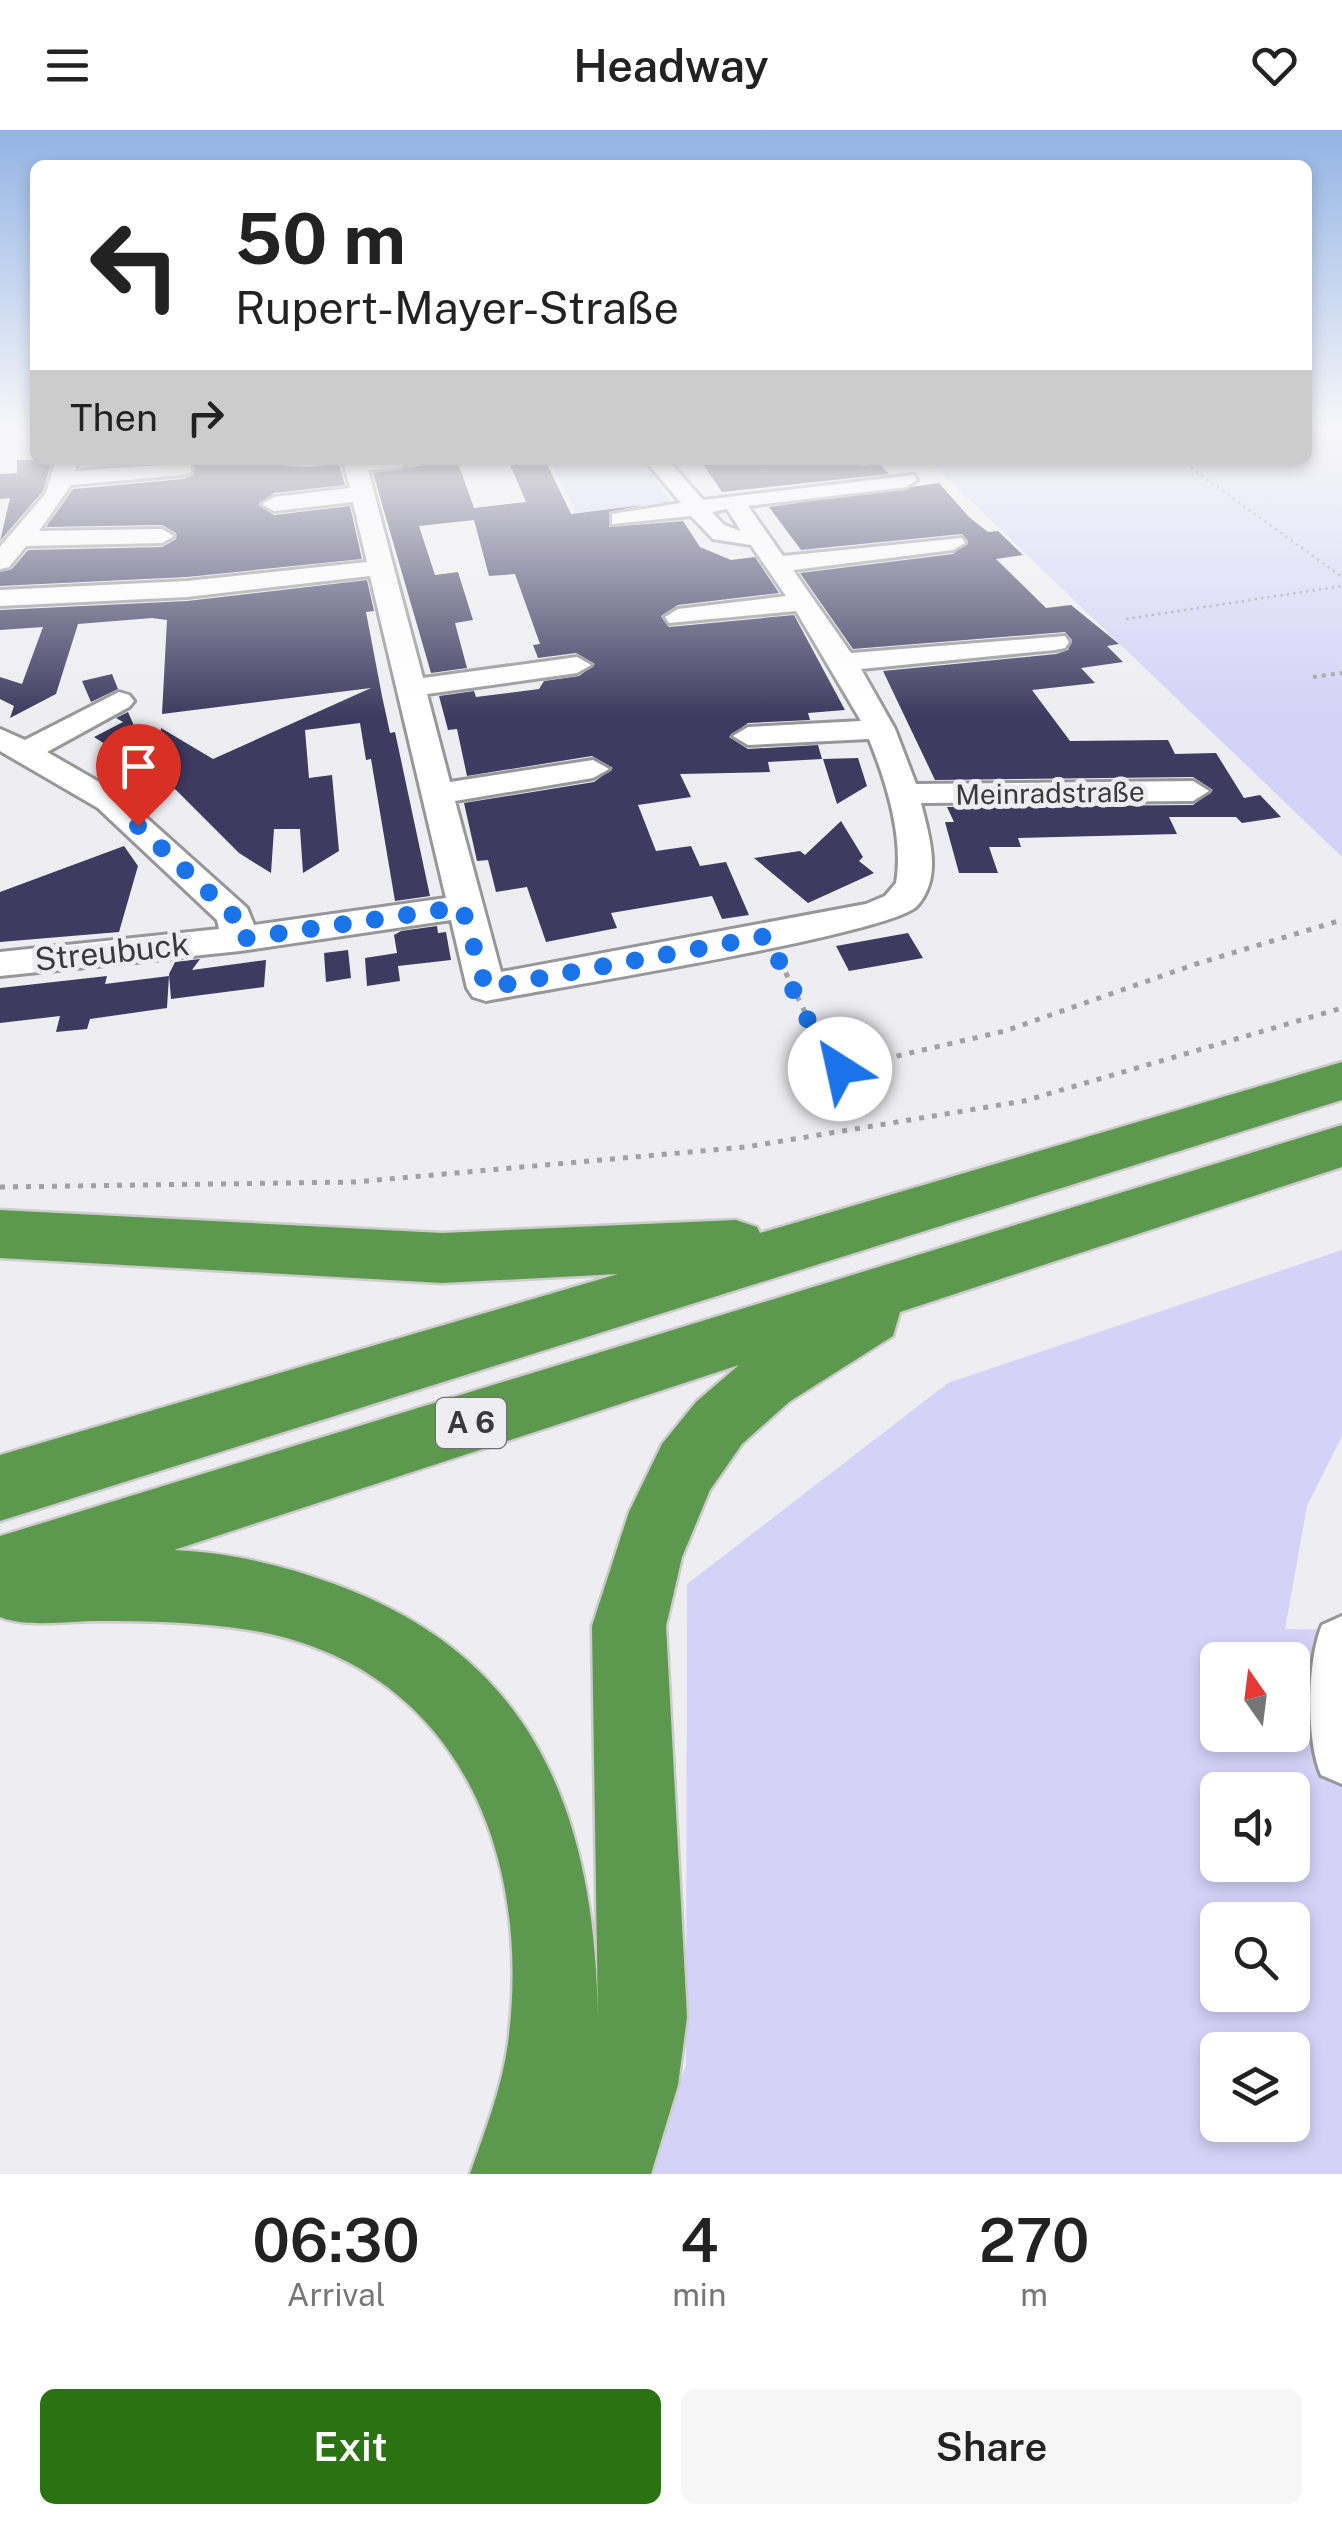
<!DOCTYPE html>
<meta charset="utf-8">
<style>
body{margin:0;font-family:"Public Sans",sans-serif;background:#f6f6f6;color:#222;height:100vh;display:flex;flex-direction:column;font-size:38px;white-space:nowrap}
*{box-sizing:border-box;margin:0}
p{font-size:32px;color:#767676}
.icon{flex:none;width:55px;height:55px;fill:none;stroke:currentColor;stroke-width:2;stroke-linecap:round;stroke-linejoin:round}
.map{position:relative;height:2044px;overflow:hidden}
.panel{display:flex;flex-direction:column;background:#fff;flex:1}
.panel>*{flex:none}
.banner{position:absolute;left:30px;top:30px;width:1282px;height:305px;border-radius:15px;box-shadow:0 5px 15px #0003;background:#fff;color:#222;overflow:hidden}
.needle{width:65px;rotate:346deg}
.tools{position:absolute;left:1200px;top:1512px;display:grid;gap:20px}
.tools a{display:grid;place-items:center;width:110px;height:110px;border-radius:15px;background:#fff;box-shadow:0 5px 15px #0003;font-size:50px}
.pin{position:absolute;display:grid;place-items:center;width:85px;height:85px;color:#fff;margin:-102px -42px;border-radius:50% 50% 50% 0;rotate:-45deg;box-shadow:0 0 10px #0007}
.pin .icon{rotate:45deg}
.me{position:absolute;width:110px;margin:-55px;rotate:325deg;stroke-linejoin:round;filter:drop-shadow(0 0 8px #0008)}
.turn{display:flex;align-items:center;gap:35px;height:210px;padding:0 40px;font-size:45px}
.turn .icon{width:130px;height:130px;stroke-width:2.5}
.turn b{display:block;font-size:70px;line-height:85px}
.then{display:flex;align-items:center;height:95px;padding:0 40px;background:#0003;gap:20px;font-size:38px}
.eta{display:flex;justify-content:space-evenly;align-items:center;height:170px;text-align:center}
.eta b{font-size:60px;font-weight:600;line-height:70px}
.button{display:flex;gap:20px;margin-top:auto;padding:20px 40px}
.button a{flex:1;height:115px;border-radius:15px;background:#2b7213;color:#fff;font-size:40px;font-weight:600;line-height:115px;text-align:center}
.button a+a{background:#f6f6f6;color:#222}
header{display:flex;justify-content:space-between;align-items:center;height:130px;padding:0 40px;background:#fff;font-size:45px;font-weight:600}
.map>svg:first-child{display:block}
.green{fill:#d4d2f7;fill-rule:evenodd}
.building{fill:#3e3a60}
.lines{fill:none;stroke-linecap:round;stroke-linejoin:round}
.minor-casing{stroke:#97979a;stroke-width:6}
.highway-casing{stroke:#ccc;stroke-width:5}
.path-far2{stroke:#a1a1a4;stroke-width:2.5;stroke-dasharray:2.5 4;stroke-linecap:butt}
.path-far1{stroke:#a1a1a4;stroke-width:4;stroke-dasharray:4 5;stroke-linecap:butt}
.path{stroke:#a1a1a4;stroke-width:5;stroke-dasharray:5 8;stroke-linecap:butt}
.minor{fill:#fff;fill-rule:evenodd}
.highway{fill:#5c984d;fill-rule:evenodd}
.route{stroke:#1a73e8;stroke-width:18;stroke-dasharray:0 32.4}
.labels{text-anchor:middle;stroke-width:10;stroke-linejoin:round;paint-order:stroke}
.far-street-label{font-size:28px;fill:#3a3a3b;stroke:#eeeef2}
.shield{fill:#eeeef2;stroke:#707072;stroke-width:2.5}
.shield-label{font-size:30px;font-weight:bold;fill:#3a3a3b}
.street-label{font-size:32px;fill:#3a3a3b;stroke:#eeeef2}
</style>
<header><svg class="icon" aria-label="menu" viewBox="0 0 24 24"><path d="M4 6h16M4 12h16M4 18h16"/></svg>Headway<svg class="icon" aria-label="heart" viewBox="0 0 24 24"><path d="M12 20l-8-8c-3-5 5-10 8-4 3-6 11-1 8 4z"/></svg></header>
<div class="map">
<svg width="1342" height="2044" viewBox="0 0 1342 2044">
<rect width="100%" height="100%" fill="#eeeef2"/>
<!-- green -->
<path class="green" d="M 1308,300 L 1342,300 L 1342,727 L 928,330 L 1308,330 Z
M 549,330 L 643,330 L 671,372 L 577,383 Z
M 1342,1120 L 1342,1306 L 1307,1376 L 1285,1499 L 1342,1500 L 1342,2044 L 637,2044 L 686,1936 L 687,1454 L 948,1253 ZM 1218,1530 L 1292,1530 L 1292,1605 L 1218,1605 ZM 1218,1660 L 1292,1660 L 1292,1735 L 1218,1735 ZM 1218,1790 L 1292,1790 L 1292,1865 L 1218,1865 ZM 1218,1920 L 1292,1920 L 1292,1995 L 1218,1995 Z"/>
<!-- building -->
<path class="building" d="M 17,330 L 52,330 L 43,361 L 0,411 L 10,368 L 0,369 L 0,344 L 17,343 Z
M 193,330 L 283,330 L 284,336 L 308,337 L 339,334 L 345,355 L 274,363 L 258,375 L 274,385 L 350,376 L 362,429 L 187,447 L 0,456 L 0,442 L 12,439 L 28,420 L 162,417 L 176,409 L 176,403 L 162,395 L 46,397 L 73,359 L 184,349 L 194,345 Z
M 457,330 L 474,378 L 526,372 L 508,330 L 545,330 L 571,384 L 643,375 L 609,382 L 609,397 L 683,391 L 700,417 L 731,430 L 755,427 L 779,463 L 678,475 L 661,486 L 669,497 L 794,485 L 845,580 L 808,583 L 810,590 L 748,593 L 729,607 L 748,619 L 818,615 L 822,629 L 768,632 L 770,642 L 680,644 L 691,667 L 638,675 L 656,721 L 691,716 L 700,736 L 726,732 L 749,785 L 722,789 L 712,766 L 611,783 L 617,798 L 546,812 L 527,757 L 496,762 L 488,730 L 477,731 L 464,673 L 594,652 L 613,638 L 592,626 L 467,646 L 457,599 L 448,600 L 439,566 L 474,561 L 476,567 L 539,559 L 544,551 L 579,546 L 595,534 L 576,523 L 538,528 L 533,515 L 540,514 L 515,444 L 489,446 L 474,390 L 419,396 L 435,445 L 458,442 L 473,490 L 455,493 L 467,538 L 431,543 L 373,343 Z
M 740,330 L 857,330 L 862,336 L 880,334 L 889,344 L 722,362 L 703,334 Z
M 939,353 L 969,387 L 988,402 L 998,401 L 1023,425 L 996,429 L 1046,478 L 1071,475 L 1119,514 L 1107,516 L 1123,532 L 1081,538 L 1095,553 L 1032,560 L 1070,611 L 1168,610 L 1175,624 L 1216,623 L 1244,668 L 1260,665 L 1281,687 L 1242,693 L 1236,687 L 1169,687 L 1177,704 L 1018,708 L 1021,717 L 989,717 L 998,743 L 959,743 L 945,692 L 954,692 L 947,677 L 1193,675 L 1213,660 L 1193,647 L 935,650 L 883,541 L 1056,524 L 1068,520 L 1072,510 L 1065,502 L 853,519 L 800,443 L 953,424 L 968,411 L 962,404 L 801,420 L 769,377 Z
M 367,450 L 374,481 L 366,482 L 382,566 L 390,603 L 395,602 L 430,766 L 395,771 L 371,629 L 366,630 L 360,593 L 305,600 L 309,648 L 332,645 L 339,721 L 303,743 L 300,699 L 274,699 L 271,743 L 239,723 L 176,660 L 158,649 L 161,598 L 213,629 L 371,558 L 162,584 L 167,490 L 152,488 L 78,494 L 56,564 L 10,588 L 14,576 L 0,569 L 0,547 L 22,554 L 43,497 L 0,500 L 0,480 L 187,471 Z
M 112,544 L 118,559 L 91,572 L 82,551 Z
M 128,582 L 135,598 L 157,647 L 94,607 L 123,592 L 116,588 Z
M 858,628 L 867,656 L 837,674 L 823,629 Z
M 841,691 L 863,727 L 859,731 L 874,743 L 808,773 L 754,728 L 800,721 L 805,725 Z
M 124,716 L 138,736 L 119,802 L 0,812 L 0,762 Z
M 437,796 L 438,803 L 446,802 L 451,830 L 398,836 L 400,851 L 367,856 L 365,828 L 397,823 L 394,805 L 401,801 Z
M 908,803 L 923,828 L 849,841 L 836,816 Z
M 348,820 L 351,848 L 326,852 L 324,823 Z
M 200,829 L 192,840 L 266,830 L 264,857 L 171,869 L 169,844 L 175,832 Z
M 107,846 L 105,854 L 169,846 L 167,878 L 90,889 L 87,899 L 56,902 L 60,886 L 0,893 L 0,858 Z"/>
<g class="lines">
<!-- minor casing -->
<g class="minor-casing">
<path id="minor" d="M 56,330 L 78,330 L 75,341 L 191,333 L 191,343 L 183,345 L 71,355 L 39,401 L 162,399 L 174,406 L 162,413 L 26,416 L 9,437 L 0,439 L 0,417 L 46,363 Z
M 343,330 L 413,330 L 402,337 L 368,340 L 423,548 L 577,527 L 591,535 L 577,543 L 427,564 L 450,652 L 593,630 L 609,639 L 593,648 L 455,671 L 501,842 L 866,774 L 885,766 L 896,753 C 904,707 886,651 869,609 L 748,615 L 733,606 L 748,597 L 861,591 L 796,481 L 669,493 L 665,487 L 678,479 L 786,466 L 751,415 L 713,409 L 691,386 L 612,394 L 612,384 L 681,373 L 645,330 L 668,330 L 703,370 L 914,345 L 917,350 L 906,357 L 748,376 L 783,426 L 962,408 L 965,413 L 953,420 L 793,440 L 851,523 L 1065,506 L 1069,512 L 1065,518 L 1055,520 L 861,539 L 895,599 L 916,654 L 1193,651 L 1209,661 L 1193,671 L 921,673 C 929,706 943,747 917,776 C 892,804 547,859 486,871 L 473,867 L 467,858 L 451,790 L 240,821 L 0,846 L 0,822 L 219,799 L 217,790 L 98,678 L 0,621 L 0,599 L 25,610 L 119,562 L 129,565 L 134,571 L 129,577 L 47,622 L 120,664 L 247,778 L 254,795 L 446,768 L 370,446 L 187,467 L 0,476 L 0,460 L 187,451 L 367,432 L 353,372 L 274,381 L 262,374 L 274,367 L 350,358 ZM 727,379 L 741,401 L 724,395 L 712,382 Z
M 1342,1486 L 1342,1654 L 1321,1645 C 1306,1610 1307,1531 1322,1495 Z"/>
</g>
<!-- highway casing -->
<g class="highway-casing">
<path id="highway" d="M 1342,932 L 1342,970 L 0,1391 L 0,1325 L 618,1144 L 442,1153 L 0,1128 L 0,1080 L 442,1103 L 736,1090 L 757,1097 L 760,1103 Z
M 1342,995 L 1342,1037 L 900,1182 L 893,1206 L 789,1272 L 742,1314 L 710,1360 L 682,1427 L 666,1496 L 687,1887 L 678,1955 L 651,2044 L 470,2044 C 485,2001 502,1958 508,1913 C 533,1723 457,1534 249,1500 C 199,1492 149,1491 98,1491 C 69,1491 27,1498 0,1487 L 0,1406 ZM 739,1235 L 696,1272 L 662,1314 L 629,1382 L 592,1496 L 598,1890 C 595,1689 538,1529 337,1455 C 283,1435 232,1423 174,1420 Z"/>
</g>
<!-- path-far2 -->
<path class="path-far2" d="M 1180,330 L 1342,447
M 1126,489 L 1342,456"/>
<!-- path-far1 -->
<path class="path-far1" d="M 1313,547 L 1342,543"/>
<!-- path -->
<path class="path" d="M 780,831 L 823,919 L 841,939 L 1005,901 L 1196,834 L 1342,790
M 0,1057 L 355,1052 L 746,1017 L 1024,971 L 1342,878"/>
<!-- minor -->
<use href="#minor" class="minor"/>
<!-- highway -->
<use href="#highway" class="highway"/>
</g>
<!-- sky -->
<linearGradient id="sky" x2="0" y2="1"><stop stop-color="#93b3e4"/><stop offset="0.51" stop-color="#f7f7f9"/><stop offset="1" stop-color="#f7f7f9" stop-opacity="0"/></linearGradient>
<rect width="1342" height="587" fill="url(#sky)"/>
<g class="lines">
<!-- route -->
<path class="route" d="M 138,696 L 234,786 L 240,809 L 462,777 L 486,858 L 767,806 L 822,919 L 840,939"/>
</g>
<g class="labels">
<!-- far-street labels -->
<g class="far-street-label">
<text transform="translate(1050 663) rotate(-1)" y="10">Meinradstraße</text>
</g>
<!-- shield labels -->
<rect class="shield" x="436" y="1268" width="70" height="50" rx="8"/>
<g class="shield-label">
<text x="471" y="1303">A 6</text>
</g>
<!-- street labels -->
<g class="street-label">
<text transform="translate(112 822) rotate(-6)" y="11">Streubuck</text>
</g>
</g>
</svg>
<div class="tools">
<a><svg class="needle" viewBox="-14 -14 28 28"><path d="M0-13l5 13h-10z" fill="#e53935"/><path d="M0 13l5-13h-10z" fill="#767676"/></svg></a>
<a><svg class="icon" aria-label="sound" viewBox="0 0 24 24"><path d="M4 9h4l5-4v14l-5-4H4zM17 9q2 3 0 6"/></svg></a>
<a><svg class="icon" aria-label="search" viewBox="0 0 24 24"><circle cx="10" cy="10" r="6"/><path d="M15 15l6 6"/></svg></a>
<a><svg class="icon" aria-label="layers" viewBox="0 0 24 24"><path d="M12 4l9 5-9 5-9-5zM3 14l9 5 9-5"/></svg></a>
</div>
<div class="pin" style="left:138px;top:696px;background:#d93025"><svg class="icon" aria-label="arrive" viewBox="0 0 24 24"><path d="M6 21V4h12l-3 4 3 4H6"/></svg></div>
<svg class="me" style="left:840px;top:939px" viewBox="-20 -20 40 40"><circle r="19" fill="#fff"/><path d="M0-13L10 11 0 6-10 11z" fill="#1a73e8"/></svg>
<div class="banner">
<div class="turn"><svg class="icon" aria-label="left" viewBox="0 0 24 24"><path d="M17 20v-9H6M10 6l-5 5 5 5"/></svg><div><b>50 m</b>Rupert-Mayer-Straße</div></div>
<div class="then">Then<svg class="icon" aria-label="right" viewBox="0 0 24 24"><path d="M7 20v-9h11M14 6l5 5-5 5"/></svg></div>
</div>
</div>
<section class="panel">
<div class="eta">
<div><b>06:30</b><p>Arrival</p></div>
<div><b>4</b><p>min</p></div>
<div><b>270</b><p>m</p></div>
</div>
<div class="button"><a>Exit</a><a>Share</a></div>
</section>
